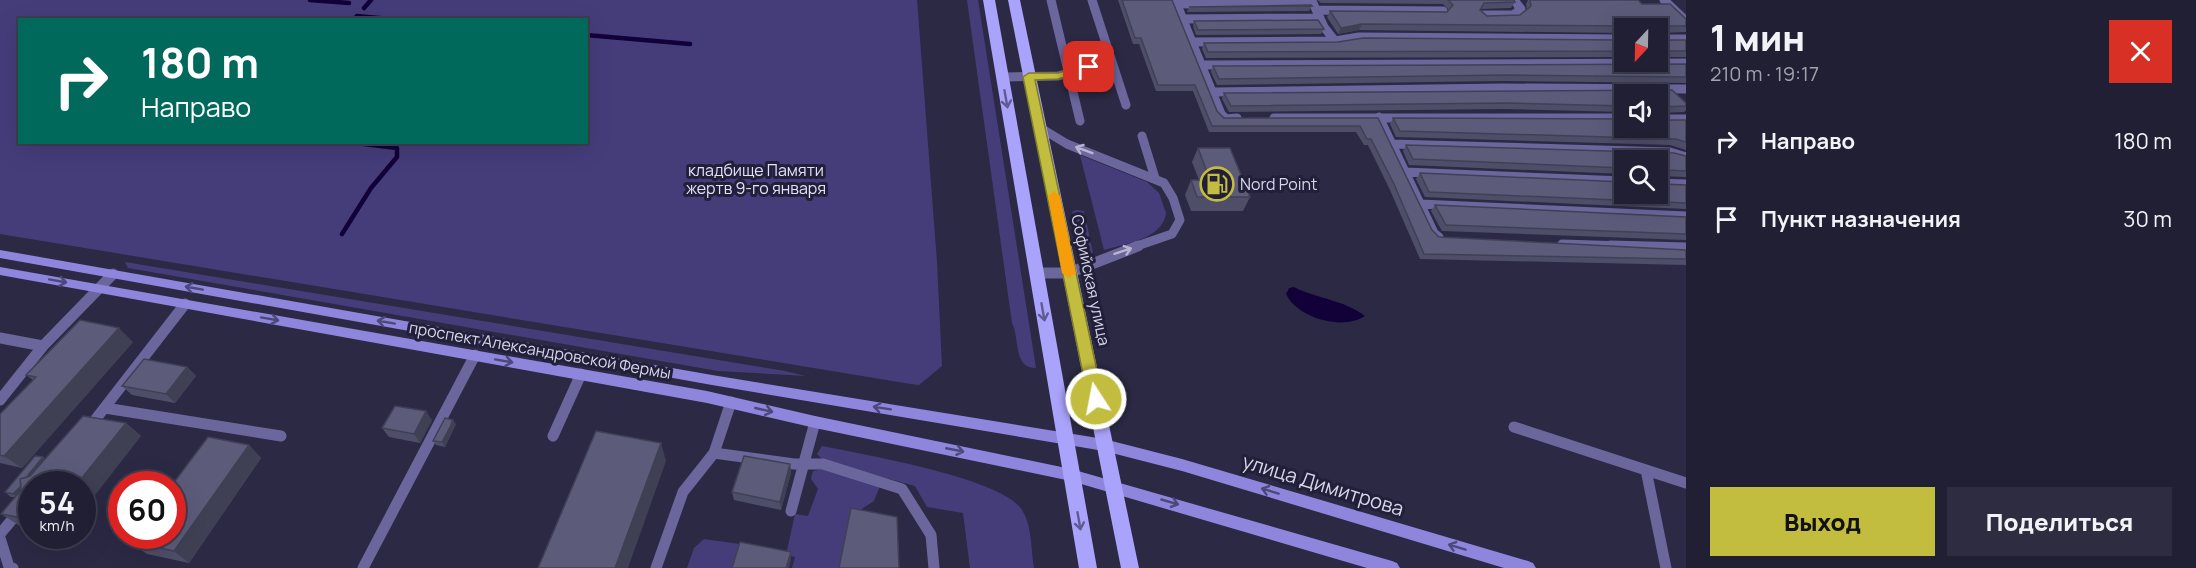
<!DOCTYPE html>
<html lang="ru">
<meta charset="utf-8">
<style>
body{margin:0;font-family:Manrope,sans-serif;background:#2d2c40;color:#f1f3f6;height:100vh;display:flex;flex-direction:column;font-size:22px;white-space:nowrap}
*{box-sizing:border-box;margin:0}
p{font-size:20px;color:#a2a2ac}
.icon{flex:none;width:33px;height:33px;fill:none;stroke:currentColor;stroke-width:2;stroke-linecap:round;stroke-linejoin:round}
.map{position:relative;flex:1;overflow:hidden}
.sheet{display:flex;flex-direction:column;background:#211f34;width:510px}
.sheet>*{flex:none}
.top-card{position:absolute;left:18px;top:18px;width:570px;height:126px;border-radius:0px;box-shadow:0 6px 24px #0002,0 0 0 2px #3e3d4f;background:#00695c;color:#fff;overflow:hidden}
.needle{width:39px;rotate:202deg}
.tools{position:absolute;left:1614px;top:18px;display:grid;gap:12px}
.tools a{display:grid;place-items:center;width:54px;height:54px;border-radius:0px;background:#211f34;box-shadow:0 6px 24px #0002,0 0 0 2px #3e3d4f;font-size:30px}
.speed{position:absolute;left:18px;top:471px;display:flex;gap:12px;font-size:30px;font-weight:700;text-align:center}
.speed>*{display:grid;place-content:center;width:78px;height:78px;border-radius:50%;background:#211f34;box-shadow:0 6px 24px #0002,0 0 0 2px #3e3d4f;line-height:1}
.speed small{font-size:15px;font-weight:400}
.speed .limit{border:9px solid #d22;background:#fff;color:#111}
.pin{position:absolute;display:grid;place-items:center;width:51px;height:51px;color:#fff;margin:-26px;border-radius:12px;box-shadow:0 3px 9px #0006}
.me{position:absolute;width:66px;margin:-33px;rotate:349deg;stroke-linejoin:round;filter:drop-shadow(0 0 4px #0008)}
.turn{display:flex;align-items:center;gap:21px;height:126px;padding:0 24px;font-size:27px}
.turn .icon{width:78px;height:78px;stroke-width:2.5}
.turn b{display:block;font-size:42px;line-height:51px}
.round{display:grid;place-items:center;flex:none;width:63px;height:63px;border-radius:0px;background:#2d2c40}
.headline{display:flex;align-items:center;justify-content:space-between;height:102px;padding:0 24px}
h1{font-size:36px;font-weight:800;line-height:45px}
.button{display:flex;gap:12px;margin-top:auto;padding:12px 24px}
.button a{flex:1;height:69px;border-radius:0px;background:#c2bd3f;color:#111;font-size:24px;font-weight:800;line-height:69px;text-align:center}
.button a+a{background:#2d2c40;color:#f1f3f6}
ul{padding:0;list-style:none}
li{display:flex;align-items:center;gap:18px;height:78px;padding:0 24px}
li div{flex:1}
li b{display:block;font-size:22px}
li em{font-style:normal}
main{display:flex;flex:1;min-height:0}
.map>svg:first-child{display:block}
.green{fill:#453d7a;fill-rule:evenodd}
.water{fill:#120139}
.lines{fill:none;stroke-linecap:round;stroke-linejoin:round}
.stream{stroke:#120139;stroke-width:4.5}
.lane-far1{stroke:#6b679d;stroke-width:9}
.lane{stroke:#6b679d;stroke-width:11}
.secondary{fill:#8e86dc;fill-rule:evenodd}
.primary{fill:#aaa3fb;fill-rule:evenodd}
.wall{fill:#4f4e69}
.shaded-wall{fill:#404055}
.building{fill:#5c5b7a;stroke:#404055;stroke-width:1.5}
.oneway{stroke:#5f5a91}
.oneway2{stroke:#b7b5d2}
.oneway3{stroke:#4d487b}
.route{fill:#c2bd3f;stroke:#7e7b29;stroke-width:1.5}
.slow{fill:#f59e0b}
.labels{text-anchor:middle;stroke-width:6;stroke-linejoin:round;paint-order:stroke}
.park-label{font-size:16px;fill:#e2e1f8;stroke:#221f3a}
.poi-label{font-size:16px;fill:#d7d6e8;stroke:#221f3a;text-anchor:start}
.street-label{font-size:16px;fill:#d7d6e8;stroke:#221f3a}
.near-street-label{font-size:20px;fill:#d7d6e8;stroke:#221f3a}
</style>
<main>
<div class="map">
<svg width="1686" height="568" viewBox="0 0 1686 568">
<rect width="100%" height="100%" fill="#2c2945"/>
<!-- green -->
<path class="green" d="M 0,0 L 917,0 L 937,262 L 942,366 L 919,385 L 911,384 L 0,234 ZM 20,20 L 586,20 L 586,142 L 20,142 Z
M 967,0 L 978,0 L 1036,368 C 1013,368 1020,339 1012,323 Z
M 1080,155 L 1147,182 L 1159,193 L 1166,213 C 1163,239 1124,244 1104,250 Z
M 1077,210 L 1084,211 L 1093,253 L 1087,254 L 1081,250 L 1072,212 Z
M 125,262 L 785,371 L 806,376 L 718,371 L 128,268 Z
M 822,446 C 861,454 1003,478 1022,510 C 1032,525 1031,550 1034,568 L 970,568 L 963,513 L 927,507 L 915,486 L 824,461 L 817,454 Z
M 823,469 L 880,486 L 874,501 L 857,512 L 840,568 L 792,568 L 795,557 L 786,555 L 795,514 L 808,516 L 818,489 L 811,479 L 813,471 Z
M 704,539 L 740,544 L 732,568 L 687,568 L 694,548 Z"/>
<!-- water -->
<path class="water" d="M 1294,287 C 1317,299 1345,300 1365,316 C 1343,331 1297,318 1286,294 L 1289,288 Z"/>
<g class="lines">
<!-- stream -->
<path class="stream" d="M 310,0 L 349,3
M 364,8 L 371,0
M 353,20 L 357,16 L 401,20
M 586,35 L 690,44
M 342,234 L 371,188 L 397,157 L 397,148 L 348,142"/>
<!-- lane-far1 -->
<path class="lane-far1" d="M 1051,0 L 1080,121
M 1092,0 L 1126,105
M 1175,0 L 1221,114 L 1226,119 L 1237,118
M 1664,0 L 1686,21
M 1176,4 L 1313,3 L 1324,27 L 1335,41
M 1317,10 L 1443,11
M 1483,15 L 1513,15 L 1521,9 L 1514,0
M 1182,19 L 1320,18
M 1658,39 L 1686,39
M 1191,42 L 1335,41 L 1359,37 L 1624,39
M 1201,65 L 1686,63
M 1002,77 L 1058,76 L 1110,61
M 1212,92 L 1502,88 L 1686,89
M 1379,117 L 1434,233 L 1439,237
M 1274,118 L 1624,118
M 1658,119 L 1686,119
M 1039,127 L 1067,144 L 1164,183 L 1173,198 L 1180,220 L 1172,234 L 1134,247
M 1142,136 L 1155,178
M 1392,144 L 1670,152 L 1686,157
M 1405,172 L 1624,181
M 1658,183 L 1686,184
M 1420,204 L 1686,216
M 1562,244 L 1656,247"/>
<!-- lane -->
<path class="lane" d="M 1610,246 L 1686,248
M 1036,273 L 1069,273 L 1138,246
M 0,338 L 43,346
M 0,400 L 43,346 L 113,274
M 105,408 L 281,436
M 1514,427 L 1686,483
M 88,429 L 185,304
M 553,436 L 581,374
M 714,453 L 794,464 L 823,464 L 902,489 L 931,535 L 934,568
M 1646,470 L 1666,568
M 791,511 L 815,422
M 0,534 L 32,496
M 0,538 L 9,567 L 13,568
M 363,568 L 475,355
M 656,568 L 683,492 L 714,453 L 731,402"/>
<!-- secondary -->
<path class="secondary" d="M 0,250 L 712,375 L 1104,439 L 1182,459 L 1528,561 L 1533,563 L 1536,568 L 1504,568 L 1182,471 L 1104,451 L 712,385 L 0,258 Z
M 0,267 L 707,391 L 815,416 L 1071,469 L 1392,561 L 1397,563 L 1400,568 L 1367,568 L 1071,481 L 815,428 L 707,403 L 0,275 Z"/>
<!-- primary -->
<path class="primary" d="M 983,0 L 995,0 L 1097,568 L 1079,568 Z
M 1008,0 L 1020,0 L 1139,568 L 1121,568 Z"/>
</g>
<!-- wall -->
<path class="wall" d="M 1118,0 L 1172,0 L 1217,111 L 1224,118 L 1378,118 L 1432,230 L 1439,237 L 1686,250 L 1686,265 L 1420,259 L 1390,190 L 1368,145 L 1364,145 L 1356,132 L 1209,132 L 1193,91 L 1156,91 L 1139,44 L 1133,44 Z
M 1317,0 L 1514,0 L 1515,2 L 1511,8 L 1480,9 L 1480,10 L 1487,16 L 1520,15 L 1527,10 L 1526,4 L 1528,0 L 1638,0 L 1642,4 L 1686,19 L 1686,32 L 1658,33 L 1658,28 L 1624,28 L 1624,33 L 1359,30 L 1338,34 L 1327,17 L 1330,11 L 1447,12 L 1449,10 L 1443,4 L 1321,3 Z
M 1312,6 L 1309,11 L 1187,12 L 1189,7 Z
M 1194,21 L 1324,29 L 1321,34 L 1196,35 L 1193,26 Z
M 1658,34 L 1662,40 L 1686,40 L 1686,57 L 1658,57 Z
M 1624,40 L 1624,57 L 1206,58 L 1202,49 L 1204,43 Z
M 1686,64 L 1686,83 L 1502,81 L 1217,85 L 1211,72 L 1213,66 Z
M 1672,90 L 1686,103 L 1686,110 L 1684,112 L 1658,113 L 1658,94 L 1624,94 L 1624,112 L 1504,109 L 1229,112 L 1222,99 L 1224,93 Z
M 1658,117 L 1663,120 L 1686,120 L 1686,150 L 1670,145 L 1396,137 L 1390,124 L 1393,118 L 1624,119 Z
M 1406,145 L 1686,156 L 1686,177 L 1658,176 L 1624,160 L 1624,174 L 1409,165 L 1403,151 Z
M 1198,148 L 1250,197 L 1243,211 L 1191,211 L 1185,195 L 1191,180 L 1199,180 L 1192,162 Z
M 1420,173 L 1686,185 L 1686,209 L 1425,197 L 1416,179 Z
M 1435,205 L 1686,217 L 1686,240 L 1442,231 L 1431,211 Z
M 133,342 L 22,468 L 0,463 L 0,414 L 33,380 L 26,375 Z
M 187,367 L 196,376 L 175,403 L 132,395 L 122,386 Z
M 432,420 L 420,443 L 389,437 L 382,428 Z
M 126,423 L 141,436 L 32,484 L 32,528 L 20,526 L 1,514 L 15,497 L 11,497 L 5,492 L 43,457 L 45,459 Z
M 456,424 L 445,447 L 436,445 L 433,441 Z
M 249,445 L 261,458 L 189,563 L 147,554 L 130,542 Z
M 790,464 L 791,473 L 781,510 L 734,500 L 732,492 Z"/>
<!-- shaded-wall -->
<path class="shaded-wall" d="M 1362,24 L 1359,30 L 1338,34 L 1341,28 Z
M 119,328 L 133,342 L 22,468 L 4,456 Z
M 187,367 L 196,376 L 175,403 L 166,394 Z
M 426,411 L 432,420 L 420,443 L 414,434 Z
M 453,420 L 456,424 L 445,447 L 442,442 Z
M 126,423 L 141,436 L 82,512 L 82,484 L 77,484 Z
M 661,443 L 666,461 L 628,568 L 615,568 Z
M 249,445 L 261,458 L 189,563 L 174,551 Z
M 43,457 L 49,462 L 29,485 L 28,475 Z
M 790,464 L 791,473 L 781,510 L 780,502 Z
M 23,485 L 20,498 L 13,494 Z
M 791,552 L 791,560 L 789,568 L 786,568 Z"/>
<!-- building -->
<path class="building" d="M 1122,0 L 1172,0 L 1217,111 L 1224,118 L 1378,118 L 1432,230 L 1439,237 L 1686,250 L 1686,259 L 1424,254 L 1394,184 L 1371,139 L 1367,139 L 1360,126 L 1212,126 L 1195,85 L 1158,85 L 1141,38 L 1135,38 Z
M 1448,0 L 1514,0 L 1515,2 L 1484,3 L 1480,10 L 1487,16 L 1520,15 L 1531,6 L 1530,0 L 1638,0 L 1642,4 L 1670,4 L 1686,19 L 1686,26 L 1663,26 L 1658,31 L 1658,28 L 1631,28 L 1629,26 L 1362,24 L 1341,28 L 1330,11 L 1447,12 L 1453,5 Z
M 1311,5 L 1312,6 L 1189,7 Z
M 1318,20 L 1324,29 L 1198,30 L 1194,21 Z
M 1658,34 L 1662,40 L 1686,40 L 1686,51 L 1658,51 Z
M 1363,38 L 1624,40 L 1624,51 L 1208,52 L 1204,43 L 1338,42 Z
M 1686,64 L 1686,77 L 1506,75 L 1219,79 L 1213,66 Z
M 1672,90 L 1686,103 L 1686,106 L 1660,107 L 1658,111 L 1658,94 L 1624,94 L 1624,106 L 1508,103 L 1231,106 L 1224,93 Z
M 1658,116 L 1663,120 L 1686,120 L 1686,142 L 1676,139 L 1400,131 L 1393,118 L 1624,119 L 1624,128 L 1658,128 Z
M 1406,145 L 1674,153 L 1686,156 L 1686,171 L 1664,170 L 1658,176 L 1658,160 L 1624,160 L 1624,168 L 1413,159 Z
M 1198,148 L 1230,148 L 1250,197 L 1197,197 L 1191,180 L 1210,180 Z
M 1420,173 L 1624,182 L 1624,194 L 1658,194 L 1658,177 L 1663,184 L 1686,185 L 1686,203 L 1429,192 Z
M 1435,205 L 1686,217 L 1686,234 L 1446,225 Z
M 80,320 L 119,328 L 4,456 L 0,455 L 0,414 L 36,377 L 26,375 Z
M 144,359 L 187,367 L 166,394 L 122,386 Z
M 395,406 L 426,411 L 414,434 L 382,428 Z
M 83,416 L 126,423 L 77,484 L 32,484 L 32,520 L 1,514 L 21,490 L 20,479 L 30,476 Z
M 445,418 L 453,420 L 450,427 L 442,442 L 433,441 Z
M 596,431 L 661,443 L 615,568 L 538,568 Z
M 208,437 L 249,445 L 174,551 L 130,542 L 135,536 L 172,536 L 172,485 Z
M 35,456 L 43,457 L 28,475 L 28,477 L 20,479 L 21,486 L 13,494 L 5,492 Z
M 744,456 L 790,464 L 780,502 L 732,492 Z
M 851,508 L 897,517 L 899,568 L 839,568 Z
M 740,542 L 791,552 L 786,568 L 732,568 Z"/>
<!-- one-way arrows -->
<defs><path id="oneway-shaft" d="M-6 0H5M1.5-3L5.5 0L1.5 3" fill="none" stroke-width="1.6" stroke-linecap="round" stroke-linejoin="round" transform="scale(1.5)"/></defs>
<g class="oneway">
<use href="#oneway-shaft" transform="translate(1006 99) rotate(80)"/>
<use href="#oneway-shaft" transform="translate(1043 312) rotate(80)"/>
<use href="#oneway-shaft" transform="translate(1079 521) rotate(80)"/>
</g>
<g class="oneway2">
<use href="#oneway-shaft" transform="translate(1084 150) rotate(-159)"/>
<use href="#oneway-shaft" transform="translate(1123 251) rotate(-18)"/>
</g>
<g class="oneway3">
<use href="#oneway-shaft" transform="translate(58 281) rotate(10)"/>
<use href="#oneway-shaft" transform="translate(194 288) rotate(-170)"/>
<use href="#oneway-shaft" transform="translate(270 319) rotate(10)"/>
<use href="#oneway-shaft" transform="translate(386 322) rotate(-170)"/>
<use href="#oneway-shaft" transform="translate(504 361) rotate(10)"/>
<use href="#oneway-shaft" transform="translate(882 408) rotate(-171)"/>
<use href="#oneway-shaft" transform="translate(764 410) rotate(13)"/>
<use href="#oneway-shaft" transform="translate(955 450) rotate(11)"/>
<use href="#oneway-shaft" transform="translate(1270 491) rotate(-163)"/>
<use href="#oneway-shaft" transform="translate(1170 502) rotate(16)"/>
<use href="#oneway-shaft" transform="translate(1457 547) rotate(-163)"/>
</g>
<!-- route -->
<path class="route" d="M 1089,64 L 1095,67 L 1093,69 L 1058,79 L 1035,80 L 1103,399 L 1096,406 L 1088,399 L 1023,77 L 1029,73 L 1058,73 Z"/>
<!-- slow -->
<path class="slow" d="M 1054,191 L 1060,196 L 1076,273 L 1069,278 L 1062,273 L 1048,196 Z"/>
<!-- icons -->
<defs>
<g id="fuel-ring" transform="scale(1.725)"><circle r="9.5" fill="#221f3a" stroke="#c2bd3f" stroke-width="1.5"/><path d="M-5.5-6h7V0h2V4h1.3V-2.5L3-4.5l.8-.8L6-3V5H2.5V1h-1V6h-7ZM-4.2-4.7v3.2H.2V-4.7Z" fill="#c2bd3f"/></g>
</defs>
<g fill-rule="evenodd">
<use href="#fuel-ring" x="1217" y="184"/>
</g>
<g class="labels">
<!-- park labels -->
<g class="park-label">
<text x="756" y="176">кладбище Памяти<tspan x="756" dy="18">жертв 9-го января</tspan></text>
</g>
<!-- poi labels -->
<g class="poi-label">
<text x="1240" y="190">Nord Point</text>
</g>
<!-- street labels -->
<g class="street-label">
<text transform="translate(1091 280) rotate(78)" y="6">Софийская улица</text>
<text transform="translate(540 350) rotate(10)" y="6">проспект Александровской Фермы</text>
</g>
<!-- near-street labels -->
<g class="near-street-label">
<text transform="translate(1323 485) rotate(17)" y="7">улица Димитрова</text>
</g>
</g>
</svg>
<div class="tools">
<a><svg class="needle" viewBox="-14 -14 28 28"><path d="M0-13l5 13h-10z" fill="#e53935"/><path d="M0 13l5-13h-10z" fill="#a2a2ac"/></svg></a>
<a><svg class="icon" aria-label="sound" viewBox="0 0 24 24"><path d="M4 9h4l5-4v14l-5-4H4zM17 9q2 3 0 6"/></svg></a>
<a><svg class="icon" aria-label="search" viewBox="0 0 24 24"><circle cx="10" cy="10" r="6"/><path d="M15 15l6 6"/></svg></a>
</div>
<div class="speed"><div>54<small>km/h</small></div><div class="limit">60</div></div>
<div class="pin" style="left:1089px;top:67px;background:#d93025"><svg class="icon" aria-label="arrive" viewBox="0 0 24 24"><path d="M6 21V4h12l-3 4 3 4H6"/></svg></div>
<svg class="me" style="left:1096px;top:399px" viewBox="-20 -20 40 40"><circle r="17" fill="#c2bd3f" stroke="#fff" stroke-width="3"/><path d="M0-11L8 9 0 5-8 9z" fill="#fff"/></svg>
<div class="top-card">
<div class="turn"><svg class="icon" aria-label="right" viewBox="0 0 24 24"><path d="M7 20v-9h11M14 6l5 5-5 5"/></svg><div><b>180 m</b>Направо</div></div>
</div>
</div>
<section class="sheet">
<div class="headline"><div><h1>1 мин</h1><p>210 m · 19:17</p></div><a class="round" style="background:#d93025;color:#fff"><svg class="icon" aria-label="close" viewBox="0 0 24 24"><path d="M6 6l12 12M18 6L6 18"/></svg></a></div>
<ul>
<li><svg class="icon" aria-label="right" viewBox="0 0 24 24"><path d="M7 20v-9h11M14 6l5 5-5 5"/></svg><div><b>Направо</b></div><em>180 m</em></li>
<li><svg class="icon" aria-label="arrive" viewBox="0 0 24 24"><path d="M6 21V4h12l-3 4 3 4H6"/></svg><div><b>Пункт назначения</b></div><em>30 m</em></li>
</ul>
<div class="button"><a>Выход</a><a>Поделиться</a></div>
</section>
</main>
